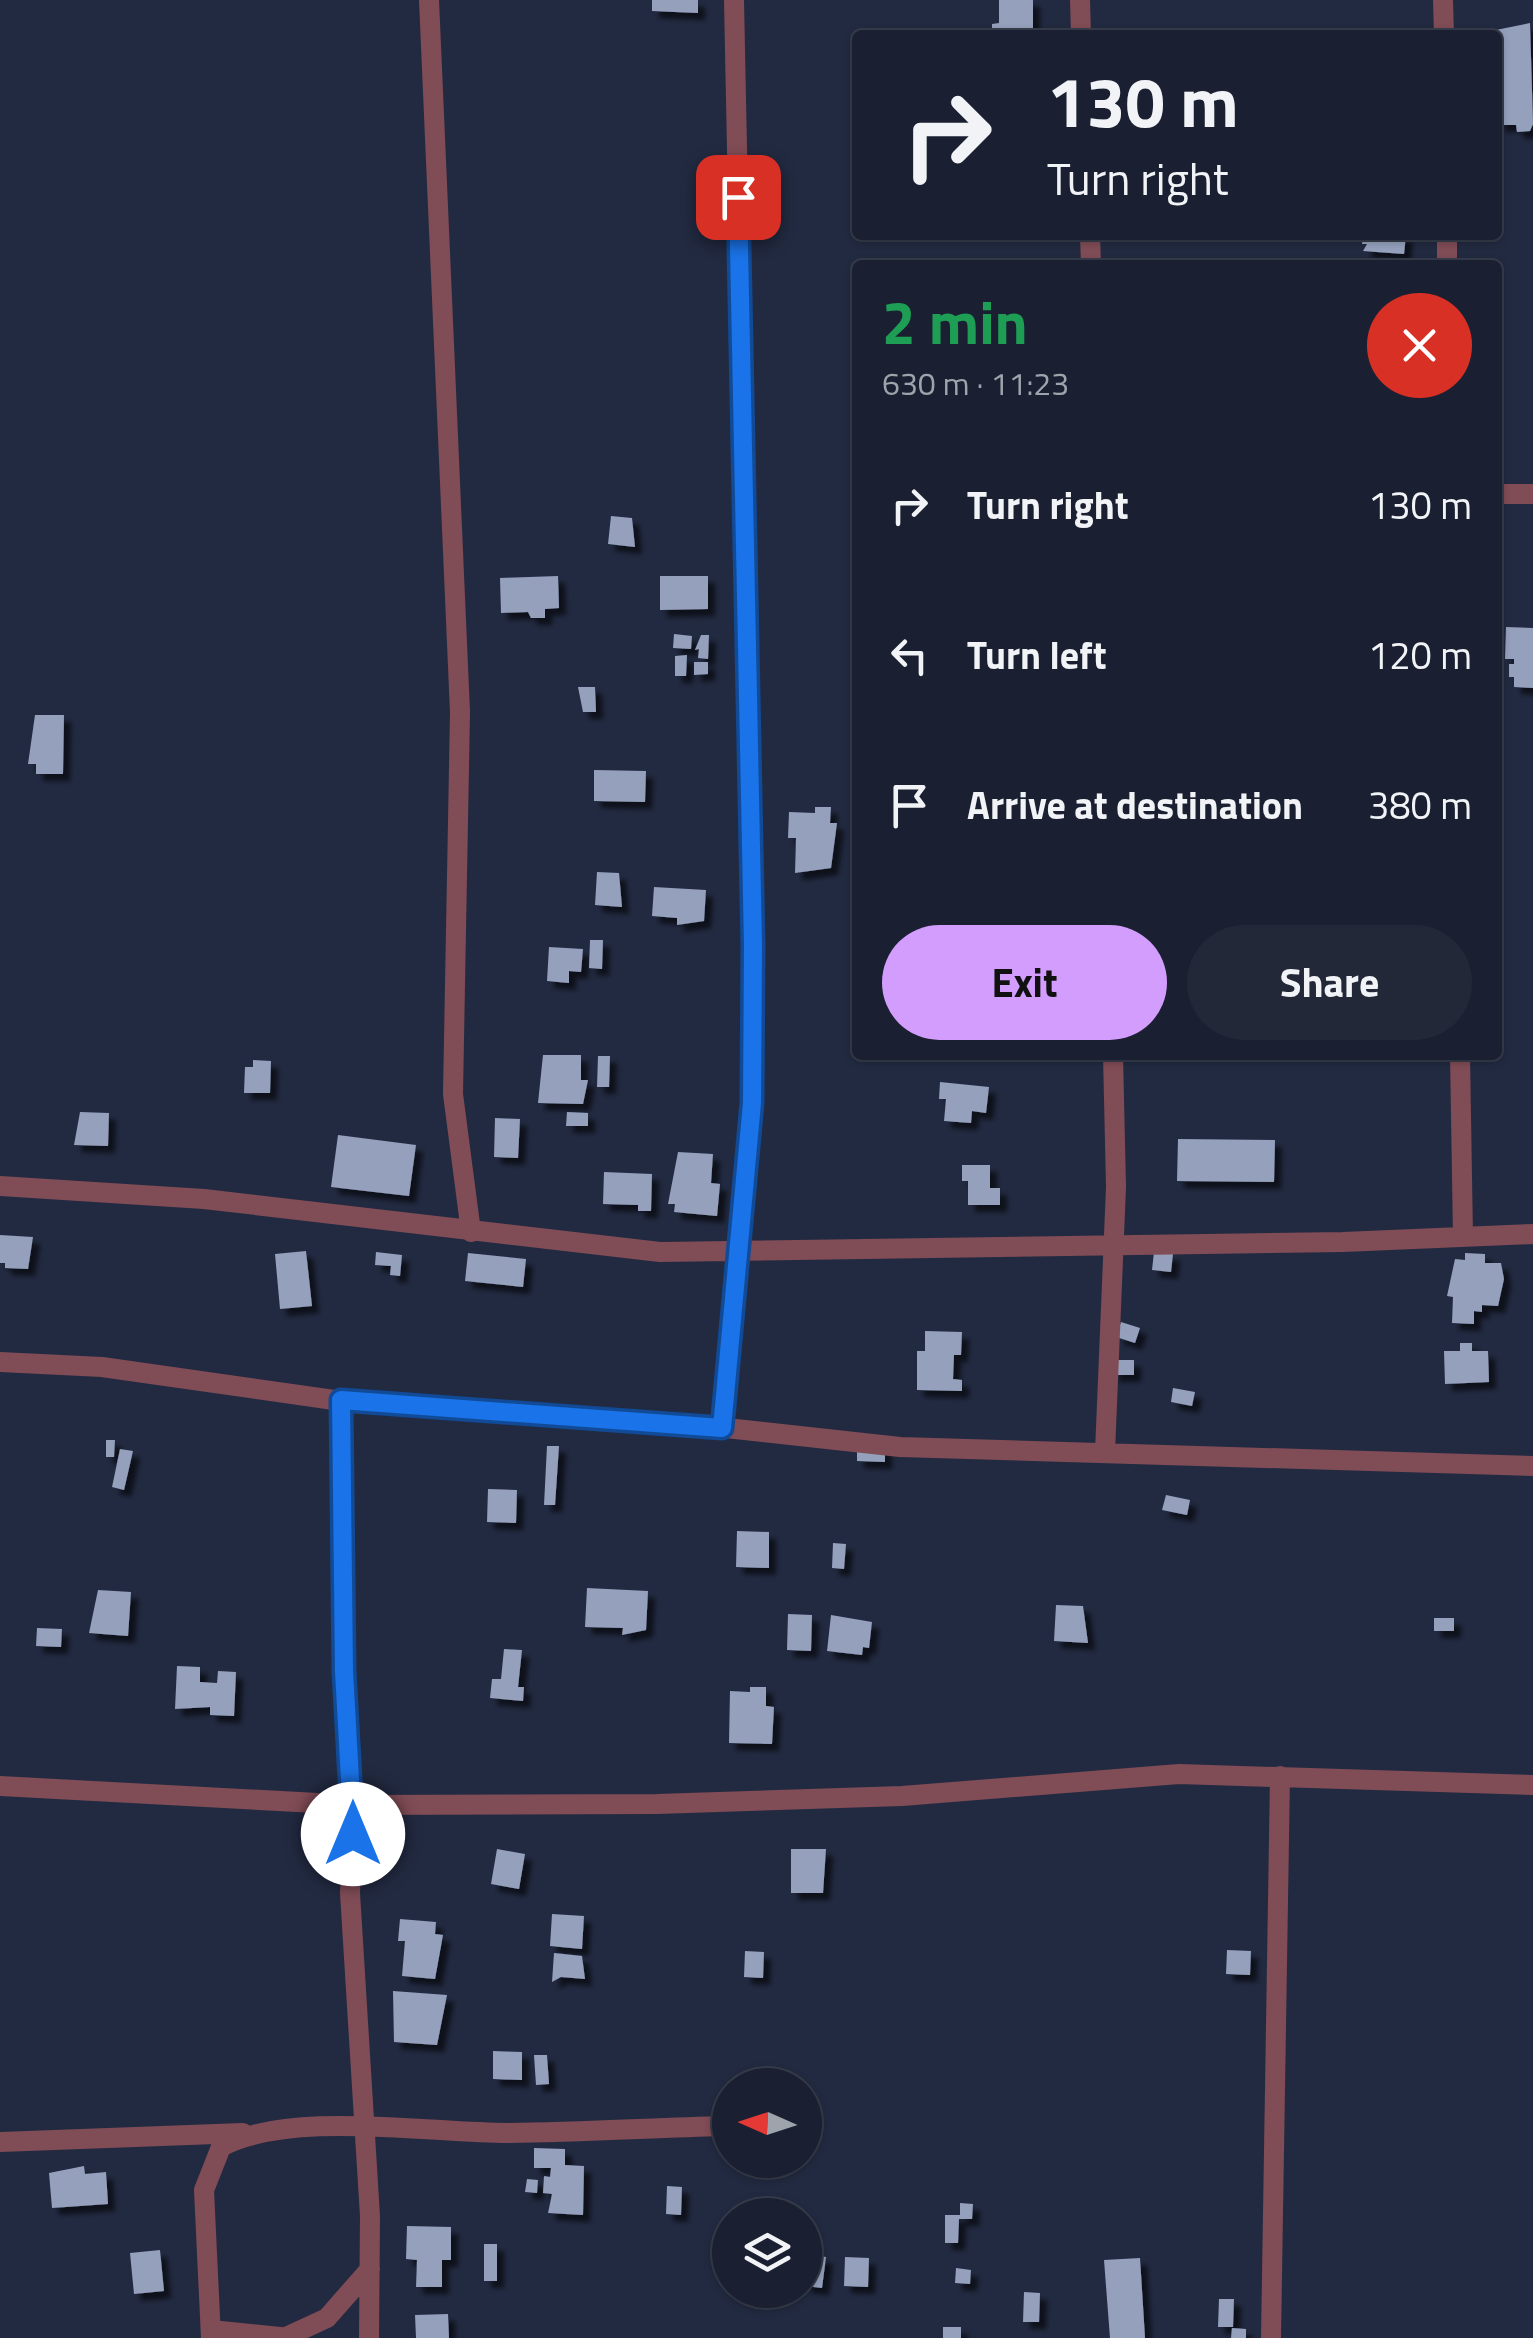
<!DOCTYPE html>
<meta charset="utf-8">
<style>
body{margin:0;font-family:"Titillium Web",sans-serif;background:#232839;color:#f1f3f6;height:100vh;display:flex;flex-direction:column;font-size:38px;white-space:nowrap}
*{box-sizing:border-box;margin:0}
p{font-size:32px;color:#9fa3ab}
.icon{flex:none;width:55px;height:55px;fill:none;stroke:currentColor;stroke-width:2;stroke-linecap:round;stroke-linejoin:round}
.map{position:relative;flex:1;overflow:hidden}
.drawer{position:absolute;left:852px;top:260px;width:650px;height:800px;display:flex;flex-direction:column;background:#1a2031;border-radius:10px;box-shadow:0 2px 8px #0004,0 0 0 2px #383e4d}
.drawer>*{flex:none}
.banner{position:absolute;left:852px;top:30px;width:650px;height:210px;border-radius:10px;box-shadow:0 2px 8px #0004,0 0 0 2px #383e4d;background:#1a2031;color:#f1f3f6;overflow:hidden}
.needle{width:65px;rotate:273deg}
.controls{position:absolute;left:712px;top:2068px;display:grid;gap:20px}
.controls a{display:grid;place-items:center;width:110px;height:110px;border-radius:50%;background:#1a2031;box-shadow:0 2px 8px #0004,0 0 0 2px #383e4d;font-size:50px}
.pin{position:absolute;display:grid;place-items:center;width:85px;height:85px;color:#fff;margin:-42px;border-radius:20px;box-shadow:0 5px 15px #0006}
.me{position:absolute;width:110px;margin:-55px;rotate:0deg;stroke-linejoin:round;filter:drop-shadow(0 0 8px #0008)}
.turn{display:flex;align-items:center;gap:35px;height:210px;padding:0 30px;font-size:45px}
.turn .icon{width:130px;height:130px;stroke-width:2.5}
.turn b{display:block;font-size:70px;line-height:85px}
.round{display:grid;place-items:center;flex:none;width:105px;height:105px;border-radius:52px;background:#232839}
.overview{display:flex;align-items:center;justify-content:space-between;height:170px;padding:0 30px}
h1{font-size:60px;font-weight:700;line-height:75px;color:#1e9e55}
.action{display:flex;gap:20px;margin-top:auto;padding:20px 30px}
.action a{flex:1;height:115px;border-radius:60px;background:#d29dfd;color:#111;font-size:40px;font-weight:700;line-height:115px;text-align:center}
.action a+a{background:#232839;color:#f1f3f6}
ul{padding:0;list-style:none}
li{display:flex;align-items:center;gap:30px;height:150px;padding:0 30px}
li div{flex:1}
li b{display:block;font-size:38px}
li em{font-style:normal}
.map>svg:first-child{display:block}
.building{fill:#94a0bc;filter:url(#shadow)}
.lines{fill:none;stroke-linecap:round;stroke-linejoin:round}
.street{stroke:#804c56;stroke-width:20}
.route-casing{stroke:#114b97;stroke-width:25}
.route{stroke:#1a73e8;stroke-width:18}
</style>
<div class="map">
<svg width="1533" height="2338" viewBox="0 0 1533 2338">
<defs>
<filter id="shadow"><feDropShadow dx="7" dy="7" stdDeviation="2.5" flood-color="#0009"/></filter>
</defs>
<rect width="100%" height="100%" fill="#222a41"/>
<!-- building -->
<path class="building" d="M 652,0 L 698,0 L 698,13 L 652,11 Z
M 999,0 L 1033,0 L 1033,35 L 992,35 L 992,24 L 999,23 Z
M 1530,23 L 1533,124 L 1530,131 L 1517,132 L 1516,125 L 1498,125 L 1498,35 L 1491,31 Z
M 1363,235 L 1406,235 L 1404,254 L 1363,251 L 1367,244 L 1362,244 Z
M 611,516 L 632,518 L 635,547 L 608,544 Z
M 558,576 L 559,608 L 545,609 L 545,618 L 531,618 L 528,612 L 501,613 L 500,578 Z
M 660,576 L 708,576 L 708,609 L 660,610 Z
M 1506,627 L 1533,628 L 1533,688 L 1514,687 L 1514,677 L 1509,677 L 1509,664 L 1514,664 L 1514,659 L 1505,659 Z
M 674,634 L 692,636 L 691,649 L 673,648 Z
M 701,635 L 709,635 L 708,659 L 698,658 L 699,649 L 695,650 Z
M 687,655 L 686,676 L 675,676 L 675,656 Z
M 694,662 L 708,662 L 708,674 L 694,675 Z
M 578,687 L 595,687 L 596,712 L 583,712 Z
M 35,715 L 64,715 L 63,774 L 36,774 L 36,764 L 28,764 Z
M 594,770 L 646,771 L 645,802 L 594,801 Z
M 815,807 L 831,807 L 830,823 L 837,823 L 831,868 L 795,873 L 796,838 L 788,838 L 789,812 L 815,813 Z
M 597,872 L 619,873 L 622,907 L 595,905 Z
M 654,887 L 706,890 L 704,921 L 677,925 L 677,918 L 652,916 Z
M 590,940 L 603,940 L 602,969 L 589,968 Z
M 549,947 L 583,949 L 581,972 L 569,971 L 569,983 L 547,981 Z
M 543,1055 L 581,1055 L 581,1080 L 588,1080 L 583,1104 L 538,1103 Z
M 598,1056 L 610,1056 L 609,1087 L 597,1087 Z
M 253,1060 L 271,1061 L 270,1093 L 244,1093 L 245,1067 L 253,1067 Z
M 940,1082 L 989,1087 L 986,1113 L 972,1111 L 971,1123 L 944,1121 L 946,1099 L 939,1099 Z
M 80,1112 L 109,1113 L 108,1146 L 74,1145 Z
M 567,1112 L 588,1113 L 588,1126 L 566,1126 Z
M 495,1118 L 520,1119 L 518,1158 L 494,1157 Z
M 338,1135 L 416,1145 L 409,1196 L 331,1187 Z
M 1178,1139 L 1275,1140 L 1274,1182 L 1177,1181 Z
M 678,1152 L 713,1154 L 711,1183 L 720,1184 L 717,1216 L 674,1212 L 675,1204 L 668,1204 Z
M 962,1165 L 990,1165 L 990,1188 L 1000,1188 L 1000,1205 L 968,1205 L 968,1181 L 962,1181 Z
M 604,1172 L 652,1174 L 651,1211 L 638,1211 L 638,1205 L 603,1204 Z
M 0,1235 L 33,1237 L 28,1269 L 5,1268 L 5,1263 L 0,1263 Z
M 306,1251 L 312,1306 L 280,1309 L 275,1254 Z
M 376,1252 L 402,1255 L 400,1276 L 390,1275 L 391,1266 L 375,1265 Z
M 1154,1252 L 1173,1254 L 1171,1272 L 1152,1270 Z
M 468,1253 L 526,1259 L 523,1287 L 465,1281 Z
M 1465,1253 L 1485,1254 L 1485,1263 L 1501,1263 L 1504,1279 L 1498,1306 L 1482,1305 L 1482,1312 L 1474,1311 L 1474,1324 L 1452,1323 L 1453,1297 L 1447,1296 L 1455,1259 L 1465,1260 Z
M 1121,1322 L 1140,1328 L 1135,1343 L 1116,1337 Z
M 925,1331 L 962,1332 L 961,1355 L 954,1355 L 953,1379 L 962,1380 L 962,1391 L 917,1390 L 917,1351 L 925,1351 Z
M 1460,1343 L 1472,1343 L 1472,1351 L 1488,1351 L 1489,1382 L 1445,1384 L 1444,1351 L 1460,1351 Z
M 1112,1360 L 1134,1360 L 1134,1375 L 1112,1375 Z
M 1173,1388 L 1195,1392 L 1192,1406 L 1171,1402 Z
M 106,1440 L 115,1440 L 114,1457 L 106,1457 Z
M 547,1446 L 559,1446 L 555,1505 L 544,1505 Z
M 857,1447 L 885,1447 L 885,1462 L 857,1461 Z
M 120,1449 L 133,1451 L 124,1490 L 112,1487 Z
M 488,1489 L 517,1490 L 516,1523 L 487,1522 Z
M 1166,1495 L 1190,1500 L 1187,1515 L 1162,1510 Z
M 737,1531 L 769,1532 L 769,1568 L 736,1567 Z
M 833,1543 L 846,1544 L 844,1569 L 832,1568 Z
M 587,1588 L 648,1591 L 646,1630 L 622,1635 L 623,1628 L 585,1627 Z
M 98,1590 L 131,1592 L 128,1636 L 89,1633 Z
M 1056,1605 L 1083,1606 L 1088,1643 L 1054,1641 Z
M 788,1614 L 812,1615 L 811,1651 L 787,1650 Z
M 831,1615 L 872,1622 L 869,1648 L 863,1647 L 862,1655 L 827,1651 Z
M 1434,1618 L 1454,1618 L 1454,1631 L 1434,1631 Z
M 37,1628 L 62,1629 L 61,1647 L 36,1646 Z
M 504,1649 L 522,1650 L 518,1687 L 524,1687 L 523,1701 L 490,1698 L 492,1679 L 501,1679 Z
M 177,1666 L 200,1667 L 200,1682 L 217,1683 L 218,1671 L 236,1672 L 234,1716 L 210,1715 L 210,1707 L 175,1709 Z
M 750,1687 L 766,1687 L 766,1706 L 774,1707 L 772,1744 L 729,1743 L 730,1691 L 750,1692 Z
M 497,1849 L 525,1854 L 519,1889 L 491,1884 Z
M 791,1849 L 826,1849 L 823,1893 L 791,1893 Z
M 552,1914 L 584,1916 L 582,1949 L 550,1946 Z
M 400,1919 L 436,1922 L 435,1934 L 443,1935 L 435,1979 L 402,1976 L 405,1941 L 398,1941 Z
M 1227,1950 L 1251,1951 L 1250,1975 L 1226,1974 Z
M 745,1951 L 764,1952 L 763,1978 L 744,1977 Z
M 554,1953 L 582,1956 L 585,1979 L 561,1977 L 552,1982 Z
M 393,1991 L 447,1995 L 437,2045 L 394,2042 Z
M 493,2051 L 522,2052 L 522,2080 L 493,2079 Z
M 534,2055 L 547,2055 L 549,2084 L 536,2085 Z
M 534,2148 L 565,2149 L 565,2165 L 584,2166 L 583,2215 L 548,2213 L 552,2194 L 543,2193 L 544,2176 L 550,2177 L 551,2168 L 534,2168 Z
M 84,2166 L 85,2174 L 106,2172 L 108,2204 L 52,2208 L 49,2173 Z
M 527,2179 L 538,2180 L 537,2193 L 525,2192 Z
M 667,2186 L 682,2187 L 681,2215 L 666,2214 Z
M 960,2203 L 973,2204 L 972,2219 L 959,2219 L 958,2243 L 945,2243 L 945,2215 L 960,2215 Z
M 407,2226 L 451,2227 L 451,2260 L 442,2260 L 442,2287 L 416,2287 L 417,2260 L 406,2259 Z
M 484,2244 L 497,2244 L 497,2281 L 484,2281 Z
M 160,2250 L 164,2291 L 134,2294 L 130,2253 Z
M 805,2254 L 826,2257 L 822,2288 L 805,2286 Z
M 845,2257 L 869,2258 L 868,2287 L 844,2286 Z
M 1140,2258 L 1145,2338 L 1110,2338 L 1104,2260 Z
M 956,2268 L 971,2270 L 970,2284 L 955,2283 Z
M 1024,2292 L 1040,2293 L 1039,2322 L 1023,2322 Z
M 1219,2299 L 1234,2299 L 1233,2327 L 1218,2327 Z
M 448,2314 L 449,2338 L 416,2338 L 415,2315 Z
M 943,2327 L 961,2327 L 961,2338 L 943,2338 Z
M 1232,2328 L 1246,2329 L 1246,2338 L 1231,2338 Z"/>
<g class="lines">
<!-- street -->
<path class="street" d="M 429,0 L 460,712 L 453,1094 L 471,1232
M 1080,0 L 1081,35
M 1443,0 L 1444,35
M 1090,235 L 1091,265
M 1447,235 L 1447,265
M 1498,494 L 1533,494
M 1460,1055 L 1463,1237
M 0,1186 L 204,1199 L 660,1252 L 1343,1242 L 1533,1234
M 0,1362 L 102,1367 L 341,1401 L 690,1424 L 900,1447 L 1533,1466
M 341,1401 L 346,1707 L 354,1805 L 350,1893 L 370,2216 L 369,2338
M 723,1428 L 752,1103 L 753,946 L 734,0
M 1105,1452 L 1116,1187 L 1113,1055
M 0,1786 L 354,1805 L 657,1804 L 902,1796 L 1179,1774 L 1533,1785
M 0,2142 L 243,2133
M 211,2330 L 290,2338
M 288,2336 L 327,2318 L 370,2269
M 211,2338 L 204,2190 L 221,2147 C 290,2110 428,2133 508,2133 C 580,2132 652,2128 723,2126
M 1271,2338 L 1280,1776"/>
</g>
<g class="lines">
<!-- route casing -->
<g class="route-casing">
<path id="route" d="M 353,1834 L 344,1671 L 341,1400 L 722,1428 L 752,1103 L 753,946 L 738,197"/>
</g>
<!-- route -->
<use href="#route" class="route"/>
</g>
</svg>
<div class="controls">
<a><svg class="needle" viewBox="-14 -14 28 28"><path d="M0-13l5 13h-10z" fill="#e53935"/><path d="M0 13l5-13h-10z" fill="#9fa3ab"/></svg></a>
<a><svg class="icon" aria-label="layers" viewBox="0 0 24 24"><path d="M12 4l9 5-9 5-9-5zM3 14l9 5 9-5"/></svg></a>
</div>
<div class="pin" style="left:738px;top:197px;background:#d93025"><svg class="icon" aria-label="arrive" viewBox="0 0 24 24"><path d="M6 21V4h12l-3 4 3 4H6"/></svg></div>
<svg class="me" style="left:353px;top:1834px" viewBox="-20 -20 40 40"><circle r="19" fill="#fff"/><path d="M0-13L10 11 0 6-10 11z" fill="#1a73e8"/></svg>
<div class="banner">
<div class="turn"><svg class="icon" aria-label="right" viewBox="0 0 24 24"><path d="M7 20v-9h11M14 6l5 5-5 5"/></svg><div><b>130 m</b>Turn right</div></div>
</div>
<section class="drawer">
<div class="overview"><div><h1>2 min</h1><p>630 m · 11:23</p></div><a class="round" style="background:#d93025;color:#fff"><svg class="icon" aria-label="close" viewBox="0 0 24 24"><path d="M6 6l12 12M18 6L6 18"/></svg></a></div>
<ul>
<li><svg class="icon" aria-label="right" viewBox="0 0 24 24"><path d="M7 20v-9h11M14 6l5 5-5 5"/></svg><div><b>Turn right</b></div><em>130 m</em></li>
<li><svg class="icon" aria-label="left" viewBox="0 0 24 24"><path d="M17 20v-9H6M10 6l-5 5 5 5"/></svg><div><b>Turn left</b></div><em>120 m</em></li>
<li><svg class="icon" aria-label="arrive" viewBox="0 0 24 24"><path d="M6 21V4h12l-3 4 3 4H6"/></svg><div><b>Arrive at destination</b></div><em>380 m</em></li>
</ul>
<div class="action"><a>Exit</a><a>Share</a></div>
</section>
</div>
